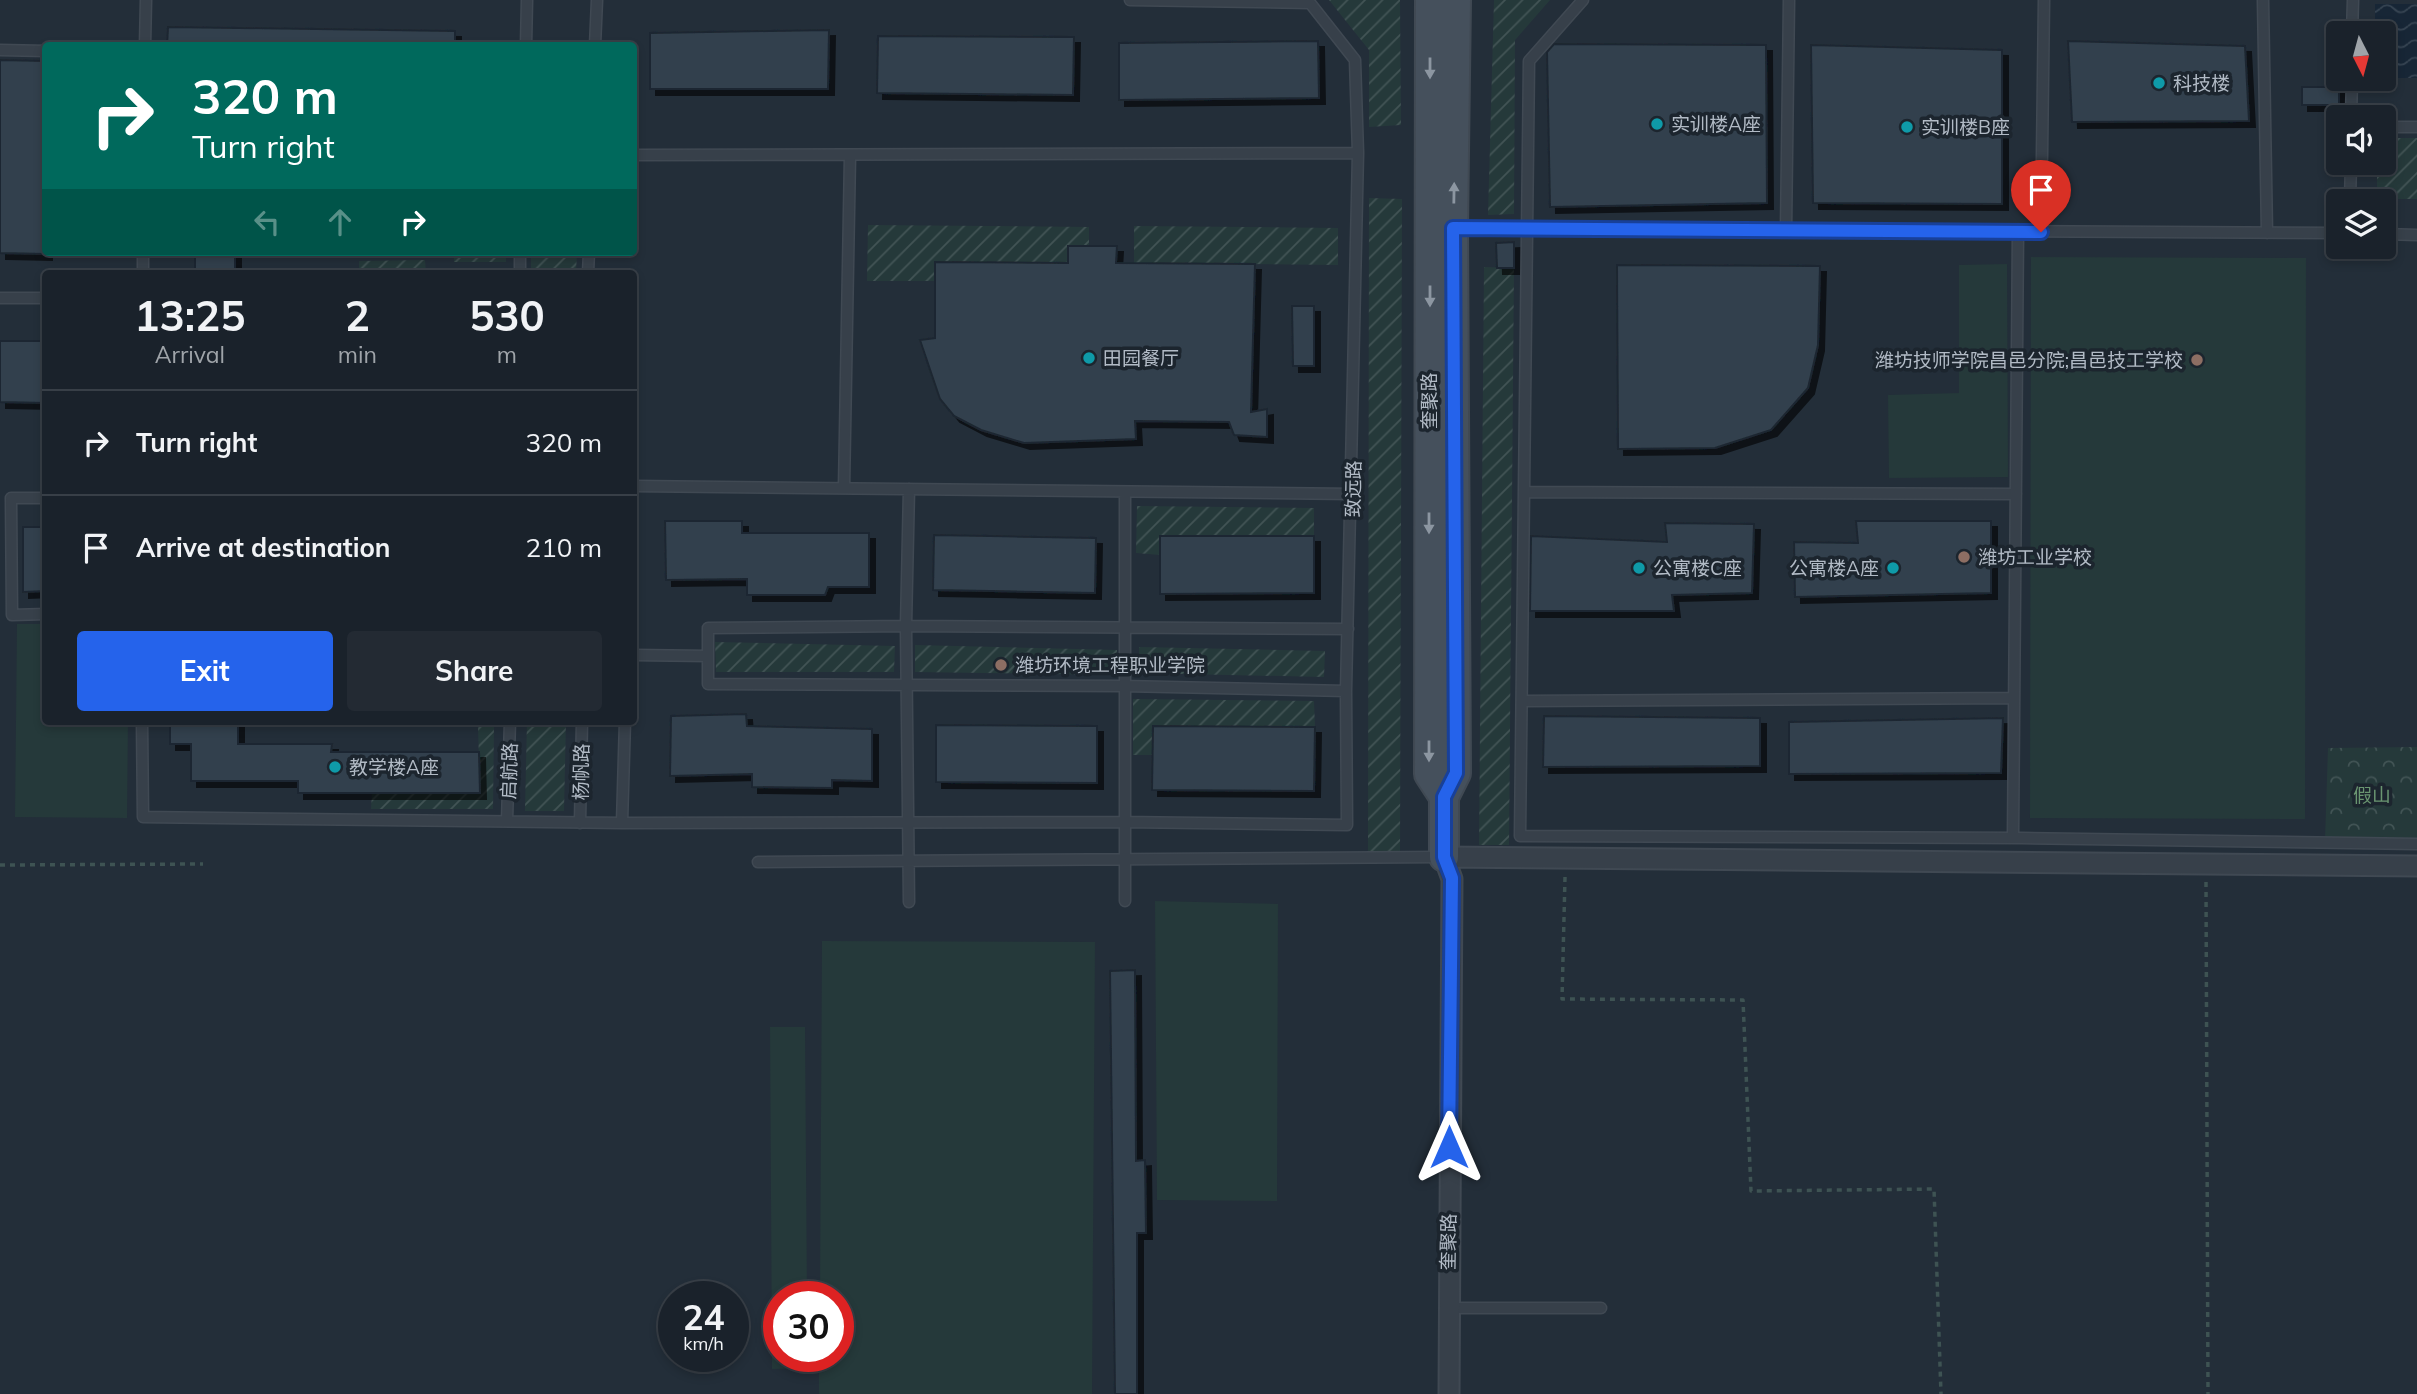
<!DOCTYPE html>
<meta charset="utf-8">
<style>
body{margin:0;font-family:Mulish,"Noto Sans SC",sans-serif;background:#232a33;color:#f1f3f6;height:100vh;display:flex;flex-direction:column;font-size:26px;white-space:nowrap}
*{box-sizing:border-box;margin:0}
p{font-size:23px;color:#9fa4a9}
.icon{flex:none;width:38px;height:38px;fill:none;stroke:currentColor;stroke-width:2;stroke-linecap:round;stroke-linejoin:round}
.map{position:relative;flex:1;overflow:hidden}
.details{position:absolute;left:42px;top:270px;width:595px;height:455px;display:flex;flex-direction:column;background:#1a222b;border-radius:7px;box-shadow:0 4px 10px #0003,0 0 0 2px #383f47}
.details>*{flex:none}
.banner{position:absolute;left:42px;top:42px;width:595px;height:214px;border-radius:7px;box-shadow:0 4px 10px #0003,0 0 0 2px #383f47;background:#00695c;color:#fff;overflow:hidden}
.needle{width:46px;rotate:174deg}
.tools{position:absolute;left:2326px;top:21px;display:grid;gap:14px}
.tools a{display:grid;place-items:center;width:70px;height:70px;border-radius:7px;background:#1a222b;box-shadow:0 4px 10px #0003,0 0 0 2px #383f47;font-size:35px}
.speed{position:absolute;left:658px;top:1281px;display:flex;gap:14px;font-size:35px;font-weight:700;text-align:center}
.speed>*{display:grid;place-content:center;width:91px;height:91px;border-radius:50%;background:#1a222b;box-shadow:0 4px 10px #0003,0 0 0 2px #383f47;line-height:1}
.speed small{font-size:18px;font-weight:400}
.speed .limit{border:10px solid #d22;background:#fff;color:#111}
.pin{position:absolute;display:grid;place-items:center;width:60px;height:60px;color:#fff;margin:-72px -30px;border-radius:50% 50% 50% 0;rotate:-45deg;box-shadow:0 0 7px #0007}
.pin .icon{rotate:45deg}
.me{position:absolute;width:77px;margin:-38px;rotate:0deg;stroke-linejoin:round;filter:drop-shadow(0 0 5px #0008)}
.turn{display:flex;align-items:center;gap:24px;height:147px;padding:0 35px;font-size:32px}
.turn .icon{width:91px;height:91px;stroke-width:2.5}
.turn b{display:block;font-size:49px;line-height:60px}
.lanes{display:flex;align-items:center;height:66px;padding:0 35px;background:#0003;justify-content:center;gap:35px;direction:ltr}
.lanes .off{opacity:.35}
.eta{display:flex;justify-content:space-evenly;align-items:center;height:119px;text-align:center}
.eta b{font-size:42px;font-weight:700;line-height:49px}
.button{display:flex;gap:14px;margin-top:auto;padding:14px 35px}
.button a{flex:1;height:80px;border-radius:7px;background:#2563eb;color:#fff;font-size:28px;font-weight:700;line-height:80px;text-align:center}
.button a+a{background:#232a33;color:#f1f3f6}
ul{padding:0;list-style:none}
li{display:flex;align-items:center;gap:21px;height:105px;padding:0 35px;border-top:2px solid #383f47}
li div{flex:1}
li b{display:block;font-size:26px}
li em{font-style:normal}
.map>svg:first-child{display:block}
.park{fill:url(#park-crowns)}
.garden{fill:url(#garden-furrows)}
.pitch{fill:#25393a}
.water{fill:url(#water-waves)}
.building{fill:#32404d;stroke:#1e2730;stroke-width:2;filter:url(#shadow)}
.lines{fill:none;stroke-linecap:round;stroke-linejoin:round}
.lane-casing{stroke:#404953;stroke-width:13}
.street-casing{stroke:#404953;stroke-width:23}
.secondary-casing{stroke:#404953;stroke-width:32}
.path{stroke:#3e5353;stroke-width:3.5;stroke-dasharray:5 5;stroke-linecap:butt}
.lane{stroke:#37404a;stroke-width:10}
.street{stroke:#37404a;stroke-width:19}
.secondary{stroke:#45505c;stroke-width:28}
.oneway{fill:#8c96a1}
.route-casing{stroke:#184099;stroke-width:18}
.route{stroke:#2563eb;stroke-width:12}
.culture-dot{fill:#0f9aa8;stroke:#1c252e;stroke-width:2.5}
.education-dot{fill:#8d6e63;stroke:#1c252e;stroke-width:2.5}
.labels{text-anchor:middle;stroke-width:7;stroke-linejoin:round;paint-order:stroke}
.poi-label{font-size:19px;fill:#b2bbc6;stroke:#1c252e;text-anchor:start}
.street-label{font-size:19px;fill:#b2bbc6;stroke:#1c252e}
.park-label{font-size:19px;fill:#6a9571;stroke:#1c252e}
</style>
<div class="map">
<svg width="2417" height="1394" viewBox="0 0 2417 1394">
<defs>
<pattern id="park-crowns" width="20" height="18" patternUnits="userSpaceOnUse" patternTransform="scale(1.75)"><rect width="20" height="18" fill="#25393a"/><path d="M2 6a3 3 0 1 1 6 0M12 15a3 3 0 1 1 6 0" fill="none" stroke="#425455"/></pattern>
<pattern id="garden-furrows" width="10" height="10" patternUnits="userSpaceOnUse" patternTransform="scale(1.75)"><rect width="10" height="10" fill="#25393a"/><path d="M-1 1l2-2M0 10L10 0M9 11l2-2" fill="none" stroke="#425455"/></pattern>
<pattern id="water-waves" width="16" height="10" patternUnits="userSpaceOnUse" patternTransform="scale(1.75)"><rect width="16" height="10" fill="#172636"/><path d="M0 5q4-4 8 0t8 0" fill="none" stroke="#364452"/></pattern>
<filter id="shadow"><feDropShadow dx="6" dy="6" stdDeviation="0" flood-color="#0009"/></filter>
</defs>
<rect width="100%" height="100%" fill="#232e39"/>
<!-- park -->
<path class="park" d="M 2417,747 L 2417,844 L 2325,842 L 2328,748 Z"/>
<!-- garden -->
<path class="garden" d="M 1329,0 L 1400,0 L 1401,125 L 1369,127 L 1369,50 Z
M 1494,0 L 1550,0 L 1515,40 L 1514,214 L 1488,215 Z
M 2384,138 L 2417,138 L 2417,199 L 2377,199 L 2377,163 L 2384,163 Z
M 1369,198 L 1402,199 L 1400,853 L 1368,853 Z
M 868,225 L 1089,227 L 1089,246 L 1068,246 L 1068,263 L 935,263 L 935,281 L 867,281 Z
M 1134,226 L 1338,228 L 1338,265 L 1134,263 Z
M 454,252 L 506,252 L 506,262 L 454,262 Z
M 531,252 L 577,252 L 576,273 L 531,273 Z
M 425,260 L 426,273 L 359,273 L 359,261 Z
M 1484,267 L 1514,268 L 1509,845 L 1479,845 Z
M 1137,506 L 1314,508 L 1314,536 L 1161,536 L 1160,555 L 1136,553 Z
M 715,642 L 895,646 L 894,672 L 716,672 Z
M 915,645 L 1117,650 L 1117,675 L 915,672 Z
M 1139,647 L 1325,651 L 1324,677 L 1139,673 Z
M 1133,699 L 1314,701 L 1315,727 L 1154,726 L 1153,755 L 1133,755 Z
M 527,721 L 566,721 L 564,811 L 525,811 Z
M 494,726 L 493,809 L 371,809 L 372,793 L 480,793 L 478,727 Z"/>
<!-- pitch -->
<path class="pitch" d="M 2031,257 L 2306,258 L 2305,819 L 2030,818 Z
M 2007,264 L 2008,477 L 1889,478 L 1888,395 L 1959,393 L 1959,265 Z
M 17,624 L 45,624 L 46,721 L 128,721 L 127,818 L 15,817 Z
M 1155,901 L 1278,904 L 1277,1201 L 1157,1200 Z
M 822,941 L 1095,942 L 1092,1394 L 819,1394 L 819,1356 L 838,1356 L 838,1297 L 820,1297 Z
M 770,1027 L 805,1027 L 807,1297 L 779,1297 L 779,1356 L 808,1356 L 808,1368 L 772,1369 Z"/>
<!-- water -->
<path class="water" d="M 2375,4 L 2417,4 L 2417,78 L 2384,78 L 2384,33 L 2375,33 Z"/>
<!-- building -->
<path class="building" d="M 168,27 L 455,31 L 455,46 L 167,46 Z
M 829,30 L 828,89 L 650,89 L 650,33 Z
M 878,36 L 1074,37 L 1073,95 L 877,93 Z
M 1318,41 L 1319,98 L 1119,100 L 1119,43 Z
M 2068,41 L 2245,46 L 2249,121 L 2072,122 Z
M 1554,44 L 1766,45 L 1767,203 L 1550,207 L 1547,52 Z
M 1811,45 L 2002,50 L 2002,204 L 1813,203 Z
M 0,60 L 46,61 L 46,254 L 0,253 Z
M 2302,87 L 2339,87 L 2339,105 L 2302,105 Z
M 1514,242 L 1514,268 L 1497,268 L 1496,243 Z
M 1068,246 L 1117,246 L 1116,263 L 1255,264 L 1251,412 L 1267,409 L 1267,437 L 1234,435 L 1229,422 L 1135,421 L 1136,439 L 1024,443 L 981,430 L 954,416 L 940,399 L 920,340 L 935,338 L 935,262 L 1068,263 Z
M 195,252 L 235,252 L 235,273 L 195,273 Z
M 1617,265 L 1820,266 L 1818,345 L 1808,388 L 1771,430 L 1715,448 L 1618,449 Z
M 1292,306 L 1314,306 L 1314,366 L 1293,366 Z
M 0,341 L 46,341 L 46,403 L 0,402 Z
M 665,521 L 742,521 L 742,533 L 869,533 L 869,587 L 828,587 L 825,595 L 747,595 L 747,579 L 666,580 Z
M 1856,521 L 1991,521 L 1991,593 L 1795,597 L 1794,542 L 1858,543 Z
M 1665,523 L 1754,524 L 1752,593 L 1672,595 L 1674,611 L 1530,611 L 1531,536 L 1667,542 Z
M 23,527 L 46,527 L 46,591 L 23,592 Z
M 934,535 L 1096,538 L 1095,593 L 933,590 Z
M 1160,536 L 1314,536 L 1314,593 L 1160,594 Z
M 746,714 L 747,726 L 872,729 L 872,781 L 832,780 L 832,788 L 752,787 L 752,774 L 670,776 L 671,716 Z
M 1544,716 L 1760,718 L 1760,766 L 1543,767 Z
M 2003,718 L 2001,773 L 1789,774 L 1789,722 Z
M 170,721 L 238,721 L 238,744 L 332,744 L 331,752 L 479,752 L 480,793 L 298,793 L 298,781 L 191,781 L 191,744 L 170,744 Z
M 936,725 L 1097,726 L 1097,783 L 936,782 Z
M 1153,726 L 1315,727 L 1314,791 L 1152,790 Z
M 1135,970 L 1136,1161 L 1145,1160 L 1146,1233 L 1137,1233 L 1137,1394 L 1115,1394 L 1110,971 Z"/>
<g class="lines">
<!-- lane casing -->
<g class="lane-casing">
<path id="lane" d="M 1583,0 L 1529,61 L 1520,836 L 2022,838 L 2417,844
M 2263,0 L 2267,233
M 2352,33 L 2353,0
M 145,46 L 146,0
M 526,46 L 527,0
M 595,46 L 597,0
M 0,50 L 46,51
M 2351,117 L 2352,79
M 2384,127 L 2417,127
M 634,155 L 1358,153
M 2350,201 L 2351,163
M 1454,228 L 2338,233
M 1786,231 L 1789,0
M 2041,232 L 2044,0
M 2384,234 L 2417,235
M 143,273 L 143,252
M 520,273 L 520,252
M 588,273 L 589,252
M 0,298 L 46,298
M 634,486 L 1353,494
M 844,488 L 850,156
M 909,489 L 906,626 L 909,902
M 1524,492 L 2016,494
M 1125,493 L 1125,901
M 46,498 L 11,498 L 12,615 L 46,614
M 634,655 L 708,656
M 1346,691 L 1123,686 L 708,684 L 708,628 L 906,626 L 1348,629
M 1523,701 L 2014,698
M 142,721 L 143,817 L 622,823 L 1124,822 L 1347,825 L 1346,691 L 1358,153 L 1355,60 L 1310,3 L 1130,0
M 507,821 L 510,721
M 580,823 L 582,721
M 622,823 L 625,721
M 2013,838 L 2018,231
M 758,862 L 1440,857
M 1448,1308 L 1601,1308"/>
</g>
<!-- street casing -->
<g class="street-casing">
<path id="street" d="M 1449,1394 L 1452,879 L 1444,857 L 2417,866"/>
</g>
<!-- secondary casing -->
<g class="secondary-casing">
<path id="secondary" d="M 1430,0 L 1429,774 L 1444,797
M 1444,857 L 1444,797 L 1456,773 L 1453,228 L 1456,0"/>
</g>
<!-- path -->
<path class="path" d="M 0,865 L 203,864
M 1565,877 L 1562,999 L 1743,1000 L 1751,1191 L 1934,1189 L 1941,1394
M 2206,882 L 2208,1394"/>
<!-- lane -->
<use href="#lane" class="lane"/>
<!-- street -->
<use href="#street" class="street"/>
<!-- secondary -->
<use href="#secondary" class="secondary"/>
</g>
<!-- one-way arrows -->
<defs><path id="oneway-solid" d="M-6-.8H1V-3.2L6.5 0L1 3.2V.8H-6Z" transform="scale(1.75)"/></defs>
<g class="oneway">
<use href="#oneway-solid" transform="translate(1430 68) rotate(90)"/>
<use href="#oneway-solid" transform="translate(1454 193) rotate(-89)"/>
<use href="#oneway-solid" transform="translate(1430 296) rotate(90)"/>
<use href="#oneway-solid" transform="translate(1429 523) rotate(90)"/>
<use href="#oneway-solid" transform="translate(1429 751) rotate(90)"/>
</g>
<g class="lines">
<!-- route casing -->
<g class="route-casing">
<path id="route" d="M 1449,1147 L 1452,878 L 1444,857 L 1444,797 L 1456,773 L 1453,228 L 2041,232"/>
</g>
<!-- route -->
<use href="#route" class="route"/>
</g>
<!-- markers -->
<g class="culture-dot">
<circle cx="2159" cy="83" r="7"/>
<circle cx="1657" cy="124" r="7"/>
<circle cx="1907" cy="127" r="7"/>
<circle cx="1089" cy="358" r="7"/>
<circle cx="1639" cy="568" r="7"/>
<circle cx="1893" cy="568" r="7"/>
<circle cx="335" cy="767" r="7"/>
</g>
<g class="education-dot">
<circle cx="2197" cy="360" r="7"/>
<circle cx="1964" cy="557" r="7"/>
<circle cx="1001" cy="665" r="7"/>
</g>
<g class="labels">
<!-- poi labels -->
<g class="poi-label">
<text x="2173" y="90">科技楼</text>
<text x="1671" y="131">实训楼A座</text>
<text x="1921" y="134">实训楼B座</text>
<text x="1103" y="365">田园餐厅</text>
<text x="2183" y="367" text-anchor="end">潍坊技师学院昌邑分院;昌邑技工学校</text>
<text x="1978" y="564">潍坊工业学校</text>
<text x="1653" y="575">公寓楼C座</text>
<text x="1879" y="575" text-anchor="end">公寓楼A座</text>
<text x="1015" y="672">潍坊环境工程职业学院</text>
<text x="349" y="774">教学楼A座</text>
</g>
<!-- street labels -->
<g class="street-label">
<text transform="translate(1429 401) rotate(-90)" y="7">奎聚路</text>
<text transform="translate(1353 489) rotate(-89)" y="7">致远路</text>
<text transform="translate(509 771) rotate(-88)" y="7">启航路</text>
<text transform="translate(581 772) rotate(-89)" y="7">杨帆路</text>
<text transform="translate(1448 1242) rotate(-89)" y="7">奎聚路</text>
</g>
<!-- park labels -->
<g class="park-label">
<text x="2372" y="802">假山</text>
</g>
</g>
</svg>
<div class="tools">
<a><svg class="needle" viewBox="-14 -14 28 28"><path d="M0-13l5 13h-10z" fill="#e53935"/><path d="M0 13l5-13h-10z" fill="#9fa4a9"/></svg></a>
<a><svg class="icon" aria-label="sound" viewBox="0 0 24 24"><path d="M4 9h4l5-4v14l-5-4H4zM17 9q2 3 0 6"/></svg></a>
<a><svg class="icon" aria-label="layers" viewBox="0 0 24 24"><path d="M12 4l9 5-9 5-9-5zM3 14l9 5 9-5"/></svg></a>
</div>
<div class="speed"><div>24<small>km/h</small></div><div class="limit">30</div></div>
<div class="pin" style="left:2041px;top:232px;background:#d93025"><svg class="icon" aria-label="arrive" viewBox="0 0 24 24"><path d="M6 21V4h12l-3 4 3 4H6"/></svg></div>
<svg class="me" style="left:1449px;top:1147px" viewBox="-20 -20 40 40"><path d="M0-17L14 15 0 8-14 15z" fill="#2563eb" stroke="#fff" stroke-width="4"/></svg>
<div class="banner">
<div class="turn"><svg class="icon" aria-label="right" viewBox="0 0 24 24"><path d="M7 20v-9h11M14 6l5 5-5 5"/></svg><div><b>320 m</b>Turn right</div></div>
<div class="lanes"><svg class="icon off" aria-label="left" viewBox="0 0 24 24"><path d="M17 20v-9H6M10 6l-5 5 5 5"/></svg><svg class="icon off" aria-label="ahead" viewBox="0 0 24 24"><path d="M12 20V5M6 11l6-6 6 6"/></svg><svg class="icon" aria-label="right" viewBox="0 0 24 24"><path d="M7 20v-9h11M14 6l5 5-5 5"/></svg></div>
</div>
<section class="details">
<div class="eta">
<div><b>13:25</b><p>Arrival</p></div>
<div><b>2</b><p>min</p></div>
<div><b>530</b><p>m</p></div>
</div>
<ul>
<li><svg class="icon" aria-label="right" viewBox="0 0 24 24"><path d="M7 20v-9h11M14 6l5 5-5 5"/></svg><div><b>Turn right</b></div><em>320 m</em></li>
<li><svg class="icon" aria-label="arrive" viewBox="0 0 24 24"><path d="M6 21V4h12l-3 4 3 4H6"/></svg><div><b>Arrive at destination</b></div><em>210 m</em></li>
</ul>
<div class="button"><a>Exit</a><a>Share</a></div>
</section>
</div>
